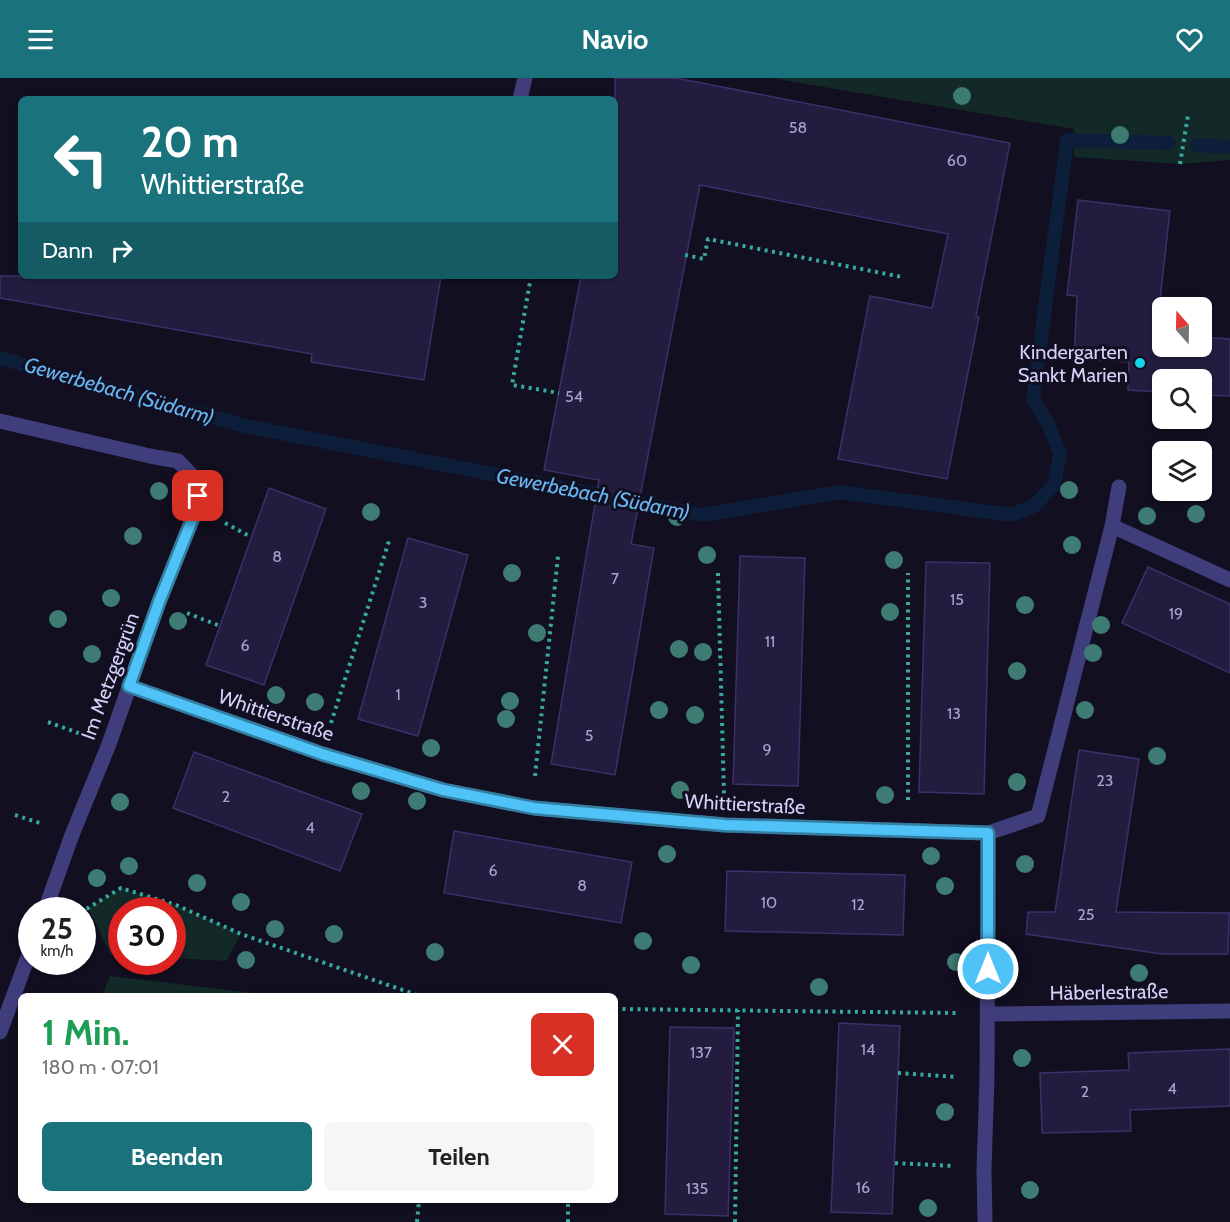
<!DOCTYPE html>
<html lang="de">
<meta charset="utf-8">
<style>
body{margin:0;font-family:Cabin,sans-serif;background:#f6f6f6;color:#202124;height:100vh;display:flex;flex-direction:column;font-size:22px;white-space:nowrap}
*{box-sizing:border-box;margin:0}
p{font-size:20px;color:#757577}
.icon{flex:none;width:33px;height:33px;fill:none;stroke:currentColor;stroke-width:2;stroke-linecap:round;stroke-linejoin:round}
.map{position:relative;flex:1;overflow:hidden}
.details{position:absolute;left:18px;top:915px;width:600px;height:210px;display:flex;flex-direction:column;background:#fff;border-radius:9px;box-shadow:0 2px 4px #0004}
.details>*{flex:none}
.hud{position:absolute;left:18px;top:18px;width:600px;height:183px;border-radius:9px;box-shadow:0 2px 4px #0004;background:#1a727c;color:#fff;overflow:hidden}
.needle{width:39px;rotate:340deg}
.tools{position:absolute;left:1152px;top:219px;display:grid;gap:12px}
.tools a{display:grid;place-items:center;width:60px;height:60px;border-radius:9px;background:#fff;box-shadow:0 2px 4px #0004;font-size:30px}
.speed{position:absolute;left:18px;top:819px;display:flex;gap:12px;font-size:30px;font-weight:700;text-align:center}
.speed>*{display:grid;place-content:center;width:78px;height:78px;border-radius:50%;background:#fff;box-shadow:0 2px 4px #0004;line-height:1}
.speed small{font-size:15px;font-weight:400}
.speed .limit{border:9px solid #d22;background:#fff;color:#111}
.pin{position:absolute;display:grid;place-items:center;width:51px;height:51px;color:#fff;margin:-26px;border-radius:12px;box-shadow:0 3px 9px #0006}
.me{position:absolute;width:66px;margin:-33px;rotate:0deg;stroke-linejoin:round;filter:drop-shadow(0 0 4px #0008)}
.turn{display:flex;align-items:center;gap:21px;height:126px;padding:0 24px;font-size:27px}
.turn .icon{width:78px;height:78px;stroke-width:2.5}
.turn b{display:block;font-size:42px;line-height:51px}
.then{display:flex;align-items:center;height:57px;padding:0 24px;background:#0003;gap:12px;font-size:22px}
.round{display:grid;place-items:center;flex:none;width:63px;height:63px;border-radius:9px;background:#f6f6f6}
.summary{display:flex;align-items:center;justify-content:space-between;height:102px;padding:0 24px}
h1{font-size:36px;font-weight:800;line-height:45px;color:#1e9e55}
.button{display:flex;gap:12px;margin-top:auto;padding:12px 24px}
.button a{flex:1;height:69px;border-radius:9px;background:#1a727c;color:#fff;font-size:24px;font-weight:800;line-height:69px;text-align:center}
.button a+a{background:#f6f6f6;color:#202124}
header{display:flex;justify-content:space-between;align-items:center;height:78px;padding:0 24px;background:#1a727c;color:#fff;font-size:27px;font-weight:800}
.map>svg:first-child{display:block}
.green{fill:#122928}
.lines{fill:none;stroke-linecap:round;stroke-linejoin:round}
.stream{stroke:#0d1e3b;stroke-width:14}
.building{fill:#231c3f;stroke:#3b306a;stroke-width:1.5}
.path{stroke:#37a9a1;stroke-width:4;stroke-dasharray:3 4.5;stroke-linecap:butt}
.minor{stroke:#3f3d7b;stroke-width:15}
.tree{fill:#3e7c73}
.route-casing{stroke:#337fa1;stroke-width:15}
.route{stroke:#4fc3f7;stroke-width:10}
.poi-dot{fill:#12d5e7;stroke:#110f20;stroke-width:2}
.labels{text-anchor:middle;stroke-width:6;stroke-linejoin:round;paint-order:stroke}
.number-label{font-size:16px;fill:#a8a4cc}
.poi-label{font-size:20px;fill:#d5d1fb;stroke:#110f20;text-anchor:end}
.street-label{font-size:20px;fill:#d5d1fb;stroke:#110f20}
.water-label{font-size:21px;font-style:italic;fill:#67b5f3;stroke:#110f20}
</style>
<header><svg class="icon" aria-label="menu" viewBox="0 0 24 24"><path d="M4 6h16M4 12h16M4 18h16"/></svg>Navio<svg class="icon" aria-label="heart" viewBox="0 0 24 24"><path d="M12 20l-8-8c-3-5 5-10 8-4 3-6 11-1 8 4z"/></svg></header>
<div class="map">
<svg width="1230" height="1144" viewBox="0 0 1230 1144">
<rect width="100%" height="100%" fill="#110f20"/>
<!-- green -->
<path class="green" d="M 770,0 L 1230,0 L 1230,82 L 1180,86 L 1074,79 L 1074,51 Z
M 121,810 L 176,827 L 241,856 L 226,883 L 173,880 L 172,832 L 122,832 L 121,877 L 111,877 L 88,830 Z
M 110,898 L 279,918 L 102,918 Z"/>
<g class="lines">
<!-- stream -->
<path class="stream" d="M 1197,67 L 1230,69
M 0,280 L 245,348 L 703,437 L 840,414 L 1011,437 L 1034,428 L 1054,407 L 1060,376 L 1049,347 L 1033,322 L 1067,62 L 1169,65"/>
</g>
<!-- building -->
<path class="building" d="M 615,0 L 676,0 L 1010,65 L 976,238 L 979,239 L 947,401 L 838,381 L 870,218 L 932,230 L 948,156 L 700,107 L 631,466 L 654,470 L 615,697 L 551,686 L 599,402 L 544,392 L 581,198 L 615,198 Z
M 1078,122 L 1170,133 L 1156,257 L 1162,257 L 1162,268 L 1202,268 L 1202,259 L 1230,261 L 1230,318 L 1202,317 L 1202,302 L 1162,302 L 1162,314 L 1128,312 L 1129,284 L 1074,281 L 1077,218 L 1067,217 Z
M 0,198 L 441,198 L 424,302 L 311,284 L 312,276 L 0,220 Z
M 269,410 L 326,431 L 264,607 L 206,587 Z
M 408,460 L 468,477 L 418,658 L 358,641 Z
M 740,478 L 805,480 L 798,708 L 733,706 Z
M 926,484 L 990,485 L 984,716 L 919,714 Z
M 1148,489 L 1230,526 L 1230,595 L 1122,545 Z
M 1079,672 L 1139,681 L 1116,834 L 1229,835 L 1228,876 L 1162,876 L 1026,856 L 1028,834 L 1055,834 Z
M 194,674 L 362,736 L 340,793 L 173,730 Z
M 454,753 L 632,784 L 621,845 L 444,815 Z
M 727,793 L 905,797 L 903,857 L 725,853 Z
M 839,945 L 900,948 L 892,1136 L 831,1134 Z
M 670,949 L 734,950 L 728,1138 L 665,1136 Z
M 1230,971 L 1230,1028 L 1130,1032 L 1131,1053 L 1042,1055 L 1040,995 L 1129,992 L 1128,975 Z"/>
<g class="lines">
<!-- path -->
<path class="path" d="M 1180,86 L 1188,37
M 685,177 L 704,181 L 708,161 L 902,199
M 531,198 L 512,307 L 559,315
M 225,445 L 251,459
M 718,495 L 724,717
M 187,535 L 220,548
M 48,644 L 81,656
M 331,645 L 389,463
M 535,698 L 558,478
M 908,722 L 908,495
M 15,737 L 43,746
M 79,831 L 88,830 L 121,810 L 176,827 L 241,856 L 420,918
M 615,931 L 956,935
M 898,995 L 957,999
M 895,1085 L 954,1088
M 417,1144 L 419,1122
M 568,1144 L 568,1122
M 735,1144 L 738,932"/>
<!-- minor -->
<path class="minor" d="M 520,21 L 525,0
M 0,343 L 150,378 L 178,383 L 199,405 L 196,432 L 159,524 L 109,666 L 72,757 L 45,832
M 1112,448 L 1230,502
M 129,608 L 323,676 L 443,712 L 534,730 L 725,747 L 988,755 L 1038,738 L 1112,448 L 1119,409
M 988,936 L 1230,933
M 0,954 L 32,868
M 985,1144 L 984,1092 L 987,999 L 988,755"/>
</g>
<!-- trees -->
<g class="tree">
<circle cx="962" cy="18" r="9"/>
<circle cx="1120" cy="57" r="9"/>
<circle cx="1069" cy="412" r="9"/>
<circle cx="159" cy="413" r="9"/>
<circle cx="371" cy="434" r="9"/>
<circle cx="1196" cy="436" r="9"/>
<circle cx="1147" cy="438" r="9"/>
<circle cx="677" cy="439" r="9"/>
<circle cx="133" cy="458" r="9"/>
<circle cx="1072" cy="467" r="9"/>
<circle cx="707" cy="477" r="9"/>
<circle cx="894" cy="482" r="9"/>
<circle cx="512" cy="495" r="9"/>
<circle cx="111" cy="520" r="9"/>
<circle cx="1025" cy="527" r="9"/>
<circle cx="890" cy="534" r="9"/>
<circle cx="58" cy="541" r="9"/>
<circle cx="178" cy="543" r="9"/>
<circle cx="1101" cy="547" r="9"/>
<circle cx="537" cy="555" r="9"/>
<circle cx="679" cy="571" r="9"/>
<circle cx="703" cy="574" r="9"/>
<circle cx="1093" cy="575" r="9"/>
<circle cx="92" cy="576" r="9"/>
<circle cx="1017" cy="593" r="9"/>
<circle cx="276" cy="617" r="9"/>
<circle cx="510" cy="623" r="9"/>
<circle cx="315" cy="624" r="9"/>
<circle cx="659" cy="632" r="9"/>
<circle cx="1085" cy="632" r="9"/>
<circle cx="695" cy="637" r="9"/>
<circle cx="506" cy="641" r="9"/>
<circle cx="431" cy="670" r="9"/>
<circle cx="1157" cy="678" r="9"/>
<circle cx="1017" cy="704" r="9"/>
<circle cx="680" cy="712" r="9"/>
<circle cx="361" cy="713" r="9"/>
<circle cx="885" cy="717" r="9"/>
<circle cx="417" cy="723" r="9"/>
<circle cx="120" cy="724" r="9"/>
<circle cx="667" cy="776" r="9"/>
<circle cx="931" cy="778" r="9"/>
<circle cx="1025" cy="786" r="9"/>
<circle cx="129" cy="788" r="9"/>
<circle cx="97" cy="800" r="9"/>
<circle cx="197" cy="805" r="9"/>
<circle cx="945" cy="808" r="9"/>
<circle cx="241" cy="824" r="9"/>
<circle cx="275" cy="851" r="9"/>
<circle cx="334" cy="856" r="9"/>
<circle cx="643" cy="863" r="9"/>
<circle cx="435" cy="874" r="9"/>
<circle cx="246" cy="882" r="9"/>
<circle cx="956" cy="884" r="9"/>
<circle cx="691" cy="887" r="9"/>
<circle cx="1139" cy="895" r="9"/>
<circle cx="819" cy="909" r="9"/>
<circle cx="1022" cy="980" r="9"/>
<circle cx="945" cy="1034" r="9"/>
<circle cx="1030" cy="1112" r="9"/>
<circle cx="928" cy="1130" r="9"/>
</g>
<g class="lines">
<!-- route casing -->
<g class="route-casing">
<path id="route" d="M 198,418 L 196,432 L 159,524 L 129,608 L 322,676 L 443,712 L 534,730 L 725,747 L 988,755 L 988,891"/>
</g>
<!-- route -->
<use href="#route" class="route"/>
</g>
<!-- markers -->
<circle class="poi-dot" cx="1140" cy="285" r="6"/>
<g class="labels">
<!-- number labels -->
<g class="number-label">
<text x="798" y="55">58</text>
<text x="957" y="88">60</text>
<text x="574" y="324">54</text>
<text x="277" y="484">8</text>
<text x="615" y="506">7</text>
<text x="957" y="527">15</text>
<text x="423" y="530">3</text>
<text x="1176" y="541">19</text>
<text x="770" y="569">11</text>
<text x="245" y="573">6</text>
<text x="398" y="622">1</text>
<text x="954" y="641">13</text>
<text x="589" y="663">5</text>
<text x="767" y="677">9</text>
<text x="1105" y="708">23</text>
<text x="226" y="724">2</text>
<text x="310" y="755">4</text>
<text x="493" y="798">6</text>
<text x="582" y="813">8</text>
<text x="769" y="830">10</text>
<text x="858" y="832">12</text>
<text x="1086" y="842">25</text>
<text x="868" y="977">14</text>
<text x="701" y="980">137</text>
<text x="1172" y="1016">4</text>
<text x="1085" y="1019">2</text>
<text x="863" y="1115">16</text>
<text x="697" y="1116">135</text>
</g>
<!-- poi labels -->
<g class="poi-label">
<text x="1128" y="281">Kindergarten<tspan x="1128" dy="23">Sankt Marien</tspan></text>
</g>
<!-- street labels -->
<g class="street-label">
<text transform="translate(110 598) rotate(-70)" y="7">Im Metzgergrün</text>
<text transform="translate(276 637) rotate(19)" y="7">Whittierstraße</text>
<text transform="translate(745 726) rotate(3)" y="7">Whittierstraße</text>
<text transform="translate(1109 914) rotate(-1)" y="7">Häberlestraße</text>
</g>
<!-- water labels -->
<g class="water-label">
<text transform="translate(119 313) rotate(16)" y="7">Gewerbebach (Südarm)</text>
<text transform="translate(593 416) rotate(11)" y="7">Gewerbebach (Südarm)</text>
</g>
</g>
</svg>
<div class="tools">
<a><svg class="needle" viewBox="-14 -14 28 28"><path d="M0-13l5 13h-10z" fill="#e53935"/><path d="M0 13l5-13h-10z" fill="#757577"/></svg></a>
<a><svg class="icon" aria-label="search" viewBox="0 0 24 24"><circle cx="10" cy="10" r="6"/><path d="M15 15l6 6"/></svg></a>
<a><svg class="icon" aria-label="layers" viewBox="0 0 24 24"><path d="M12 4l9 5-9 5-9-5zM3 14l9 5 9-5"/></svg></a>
</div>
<div class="speed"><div>25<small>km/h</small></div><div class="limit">30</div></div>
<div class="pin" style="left:198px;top:418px;background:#d93025"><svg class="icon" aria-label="arrive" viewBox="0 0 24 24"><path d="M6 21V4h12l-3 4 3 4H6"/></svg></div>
<svg class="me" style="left:988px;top:891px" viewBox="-20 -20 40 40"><circle r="17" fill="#4fc3f7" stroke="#fff" stroke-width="3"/><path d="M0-11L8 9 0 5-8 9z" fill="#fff"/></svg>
<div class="hud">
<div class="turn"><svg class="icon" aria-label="left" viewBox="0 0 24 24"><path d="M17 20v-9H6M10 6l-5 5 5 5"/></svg><div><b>20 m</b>Whittierstraße</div></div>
<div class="then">Dann<svg class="icon" aria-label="right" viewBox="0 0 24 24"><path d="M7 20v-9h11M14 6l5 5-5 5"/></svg></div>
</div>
<section class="details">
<div class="summary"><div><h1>1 Min.</h1><p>180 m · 07:01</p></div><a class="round" style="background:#d93025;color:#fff"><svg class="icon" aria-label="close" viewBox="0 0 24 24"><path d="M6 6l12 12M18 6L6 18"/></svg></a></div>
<div class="button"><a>Beenden</a><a>Teilen</a></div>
</section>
</div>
